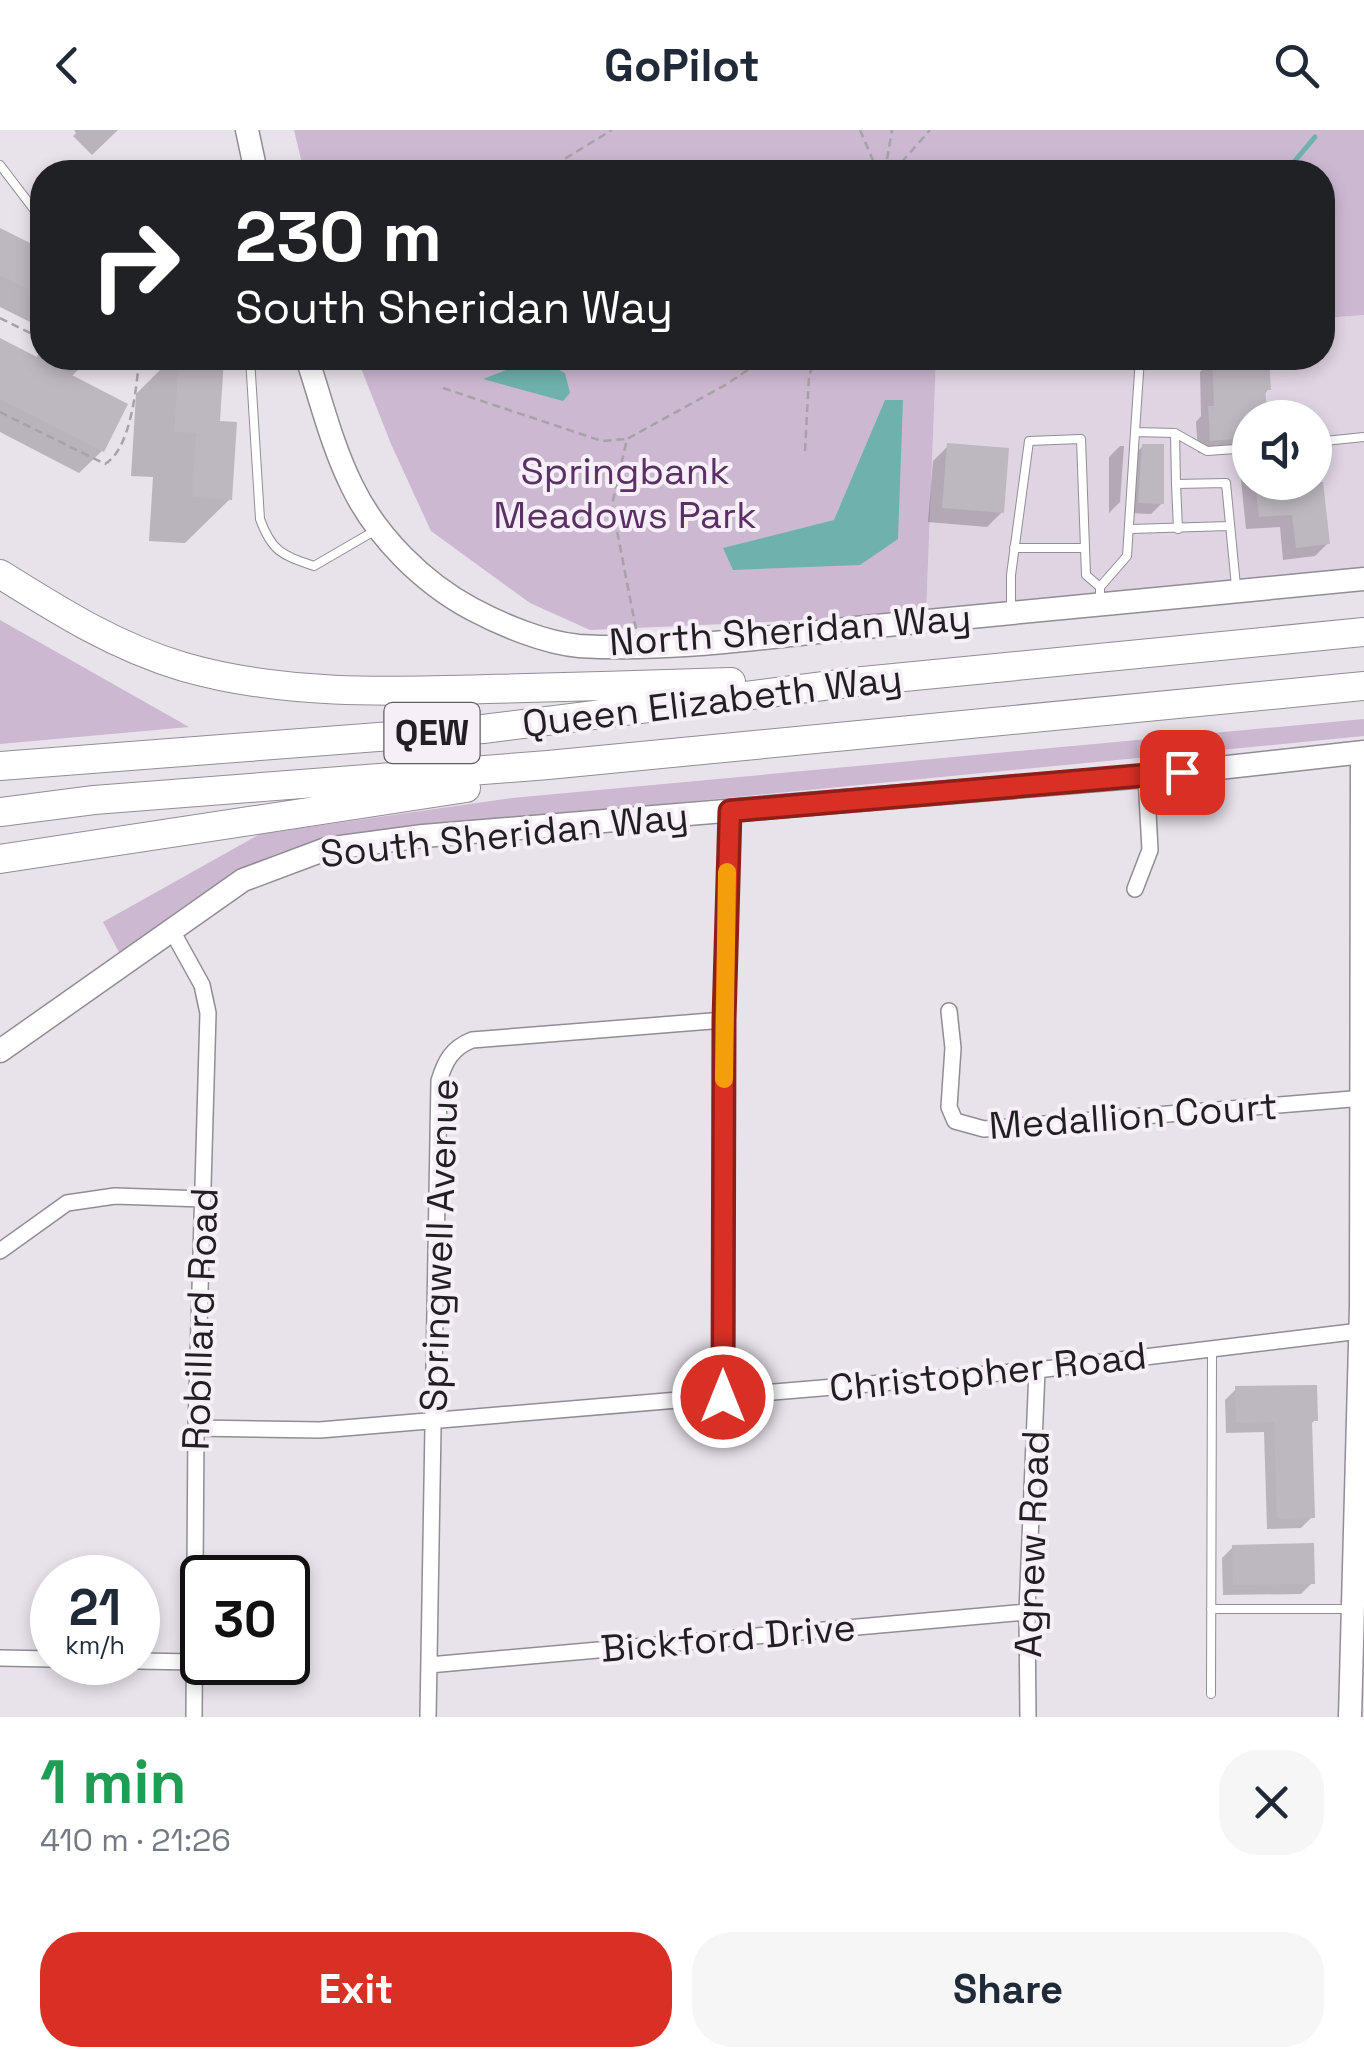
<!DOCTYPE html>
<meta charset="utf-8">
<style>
body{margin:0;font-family:"Space Grotesk",sans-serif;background:#f6f6f7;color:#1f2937;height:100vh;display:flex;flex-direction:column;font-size:38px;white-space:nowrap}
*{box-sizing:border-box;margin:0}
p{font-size:32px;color:#747a83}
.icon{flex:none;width:55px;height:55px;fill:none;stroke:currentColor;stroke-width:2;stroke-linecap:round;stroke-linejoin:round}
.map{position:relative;height:1587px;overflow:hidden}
.drawer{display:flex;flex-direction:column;background:#fff;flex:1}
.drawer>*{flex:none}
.guide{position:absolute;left:30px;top:30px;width:1305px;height:210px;border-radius:40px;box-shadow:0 5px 15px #0003;background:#202124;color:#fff;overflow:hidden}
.buttons{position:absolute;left:1232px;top:270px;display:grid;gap:20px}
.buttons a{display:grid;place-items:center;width:100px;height:100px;border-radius:50%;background:#fff;box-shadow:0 5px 15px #0003;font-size:50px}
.speed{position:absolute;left:30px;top:1425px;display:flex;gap:20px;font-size:50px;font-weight:700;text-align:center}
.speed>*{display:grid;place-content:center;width:130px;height:130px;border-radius:50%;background:#fff;box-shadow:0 5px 15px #0003;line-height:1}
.speed small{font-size:25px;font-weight:400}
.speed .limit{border:5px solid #111;border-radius:15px;background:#fff;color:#111}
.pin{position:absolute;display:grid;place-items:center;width:85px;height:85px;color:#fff;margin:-42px;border-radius:20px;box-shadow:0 5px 15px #0006}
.me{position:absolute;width:110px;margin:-55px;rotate:0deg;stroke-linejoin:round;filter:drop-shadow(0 0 8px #0008)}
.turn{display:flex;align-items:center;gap:35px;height:210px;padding:0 40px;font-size:45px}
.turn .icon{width:130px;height:130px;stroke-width:2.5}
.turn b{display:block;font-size:70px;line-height:85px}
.round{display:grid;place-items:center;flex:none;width:105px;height:105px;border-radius:40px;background:#f6f6f7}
.summary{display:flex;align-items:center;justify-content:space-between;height:170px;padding:0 40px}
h1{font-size:60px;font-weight:700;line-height:75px;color:#1e9e55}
.button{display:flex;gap:20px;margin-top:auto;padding:20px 40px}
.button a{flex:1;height:115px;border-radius:40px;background:#d93025;color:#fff;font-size:40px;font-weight:700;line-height:115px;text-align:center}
.button a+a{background:#f6f6f7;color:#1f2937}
header{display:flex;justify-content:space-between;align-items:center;height:130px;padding:0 40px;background:#fff;font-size:45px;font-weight:700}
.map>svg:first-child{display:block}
.built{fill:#dfd4e2;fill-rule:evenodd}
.green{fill:#ccb8d1}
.water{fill:#6fb2ad}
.shadow{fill:#0003}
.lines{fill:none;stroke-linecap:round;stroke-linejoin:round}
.stream{stroke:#6fb2ad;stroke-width:5}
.building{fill:#bdb7bf}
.lane-casing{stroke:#928d94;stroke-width:10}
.street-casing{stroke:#928d94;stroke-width:18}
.secondary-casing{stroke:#928d94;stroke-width:25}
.highway-casing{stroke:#928d94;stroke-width:30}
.path{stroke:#a7a2a8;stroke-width:2.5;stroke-dasharray:8 5;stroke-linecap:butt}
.lane{stroke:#fff;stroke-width:8}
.street{stroke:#fff;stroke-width:15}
.secondary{stroke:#fff;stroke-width:22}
.highway{stroke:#fff;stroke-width:28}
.route-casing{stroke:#8d1f18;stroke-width:25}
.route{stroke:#d93025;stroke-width:18}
.slow{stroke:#f59e0b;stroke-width:18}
.labels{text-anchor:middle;stroke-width:8;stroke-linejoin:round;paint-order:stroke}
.shield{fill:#f6eff7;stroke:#615d62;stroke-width:2.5}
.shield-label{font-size:35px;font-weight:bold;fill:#211f22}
.park-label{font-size:38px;fill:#5a3065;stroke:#f6eff7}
.street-label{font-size:38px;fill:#211f22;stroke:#f6eff7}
</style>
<header><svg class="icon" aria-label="back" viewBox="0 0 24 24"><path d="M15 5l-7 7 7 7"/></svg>GoPilot<svg class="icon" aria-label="search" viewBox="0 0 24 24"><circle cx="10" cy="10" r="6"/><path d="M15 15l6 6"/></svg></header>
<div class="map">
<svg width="1364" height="1587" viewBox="0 0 1364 1587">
<rect width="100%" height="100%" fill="#e8e2ea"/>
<!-- built -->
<path class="built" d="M 1364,185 L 1364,450 L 926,485 L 936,228 L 1322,228 L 1323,188 ZM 1250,288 L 1315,288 L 1315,352 L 1250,352 Z"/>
<!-- green -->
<path class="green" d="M 294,0 L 1364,0 L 1364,185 L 1323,188 L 1322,42 L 304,42 Z
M 357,228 L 936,228 L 926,485 L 590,500 L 530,473 L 431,401 L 391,314 Z
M 0,490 L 189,597 L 0,614 Z
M 1364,589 L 1364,606 L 355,704 C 329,710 303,714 279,723 C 220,745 170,787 120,824 L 103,792 L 260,704 L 512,668 Z"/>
<!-- water -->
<path class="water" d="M 543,232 L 565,243 L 570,263 L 563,271 L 483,249 L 519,235 Z
M 885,270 L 903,270 L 898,409 L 860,435 L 733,440 L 723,418 L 834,390 Z"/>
<!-- shadow -->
<path class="shadow" d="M 74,0 L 118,0 L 92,25 L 73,6 L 76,3 Z
M 0,101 L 42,122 L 42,198 L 0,177 Z
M 0,211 L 36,229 L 42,215 L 42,228 L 90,228 L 71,247 L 102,321 L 79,343 L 0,302 Z
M 172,228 L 222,228 L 218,293 L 230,369 L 185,413 L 149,411 L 153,347 L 131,346 L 136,264 Z
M 1267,228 L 1268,259 L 1250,288 L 1250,304 L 1239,301 L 1250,311 L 1250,352 L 1315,352 L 1315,349 L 1320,349 L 1328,413 L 1315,426 L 1283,430 L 1280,397 L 1246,399 L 1240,340 L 1245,335 L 1243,326 L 1237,320 L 1198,323 L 1196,292 L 1201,286 L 1200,242 L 1213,229 Z
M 948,316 L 1002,382 L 987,397 L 928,392 L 933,331 Z
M 1120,316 L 1124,316 L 1120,372 L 1109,383 L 1109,327 Z
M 1143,316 L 1162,373 L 1151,384 L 1128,383 L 1132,327 Z
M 1236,1259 L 1315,1290 L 1309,1296 L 1312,1387 L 1301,1398 L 1267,1399 L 1264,1302 L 1226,1303 L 1225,1270 Z
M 1233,1417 L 1312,1453 L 1301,1464 L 1223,1465 L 1222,1428 Z"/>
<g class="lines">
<!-- stream -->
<path class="stream" d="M 1278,42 L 1288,39 L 1315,7"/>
</g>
<!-- building -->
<path class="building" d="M 0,98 L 42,119 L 42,166 L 0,145 Z
M 0,208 L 128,274 L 104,322 L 0,269 Z
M 179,228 L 224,228 L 220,291 L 237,292 L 232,370 L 192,367 L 196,303 L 174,302 Z
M 1212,228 L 1269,228 L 1271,260 L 1265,260 L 1268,288 L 1250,288 L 1250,308 L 1210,311 L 1208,276 L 1214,276 Z
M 947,313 L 1009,318 L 1004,383 L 942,378 Z
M 1142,314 L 1164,314 L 1164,374 L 1138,373 Z
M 1255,352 L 1323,352 L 1330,414 L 1296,418 L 1292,385 L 1259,387 Z
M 1317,1255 L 1318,1291 L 1312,1291 L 1315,1388 L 1277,1389 L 1274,1292 L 1236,1293 L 1235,1256 Z
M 1314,1413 L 1315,1454 L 1233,1455 L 1232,1415 Z"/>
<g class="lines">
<!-- lane casing -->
<g class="lane-casing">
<path id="lane" d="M 0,35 L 42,90
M 250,228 L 260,389 C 272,422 282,425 314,436 L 376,400
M 1135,302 L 1140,228
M 1175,303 L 1207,321 L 1250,318
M 1315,312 L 1364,307
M 1176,354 L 1178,399
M 1131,399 L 1229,396
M 1014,418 L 1085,418
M 1100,457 L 1127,426 L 1135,302 L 1175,303 L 1176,354 L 1226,353 L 1236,456
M 1011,479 L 1011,445 L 1029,311 L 1081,309 L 1086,445 L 1100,457 L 1100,473
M 1211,1479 L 1351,1479
M 1211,1564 L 1212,1219"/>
</g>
<!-- street casing -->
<g class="street-casing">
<path id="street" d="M 1135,759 L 1150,720 L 1146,646
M 171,799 L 202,855 L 208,883 L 196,1298 L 194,1587
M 949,881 L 953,918 L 949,977 L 955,991 L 984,999 L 1364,968
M 0,1121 L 67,1073 L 115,1066 L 203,1069
M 723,1267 L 724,890 L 731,681
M 196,1298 L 320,1300 L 1037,1240 L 1360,1201
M 0,1528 L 52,1529
M 138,1531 L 195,1532
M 429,1535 L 1027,1482
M 428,1587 L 439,951 C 445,931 452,918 472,910 L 724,890
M 1028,1587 L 1027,1482 L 1037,1240"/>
</g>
<!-- secondary casing -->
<g class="secondary-casing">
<path id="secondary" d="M 247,0 L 256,42
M 307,228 C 321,270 332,316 352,356 C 376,406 423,453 472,479 C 502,495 545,513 579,516 C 674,522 772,506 866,497 C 1032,482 1198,464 1364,449
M 0,921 L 243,750 L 326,719 L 423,706 L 1146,646 L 1364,622
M 1350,1587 L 1361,1177 L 1362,623"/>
</g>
<!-- highway casing -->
<g class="highway-casing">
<path id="highway" d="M 0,444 C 59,481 116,517 184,537 C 282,565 386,562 487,559 C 568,557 650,555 731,552
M 0,636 L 483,599 L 863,551 L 1364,502
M 0,682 L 94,670 L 548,635 L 1364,556
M 0,729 L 466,658"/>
</g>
<!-- path -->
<path class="path" d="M 860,0 L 878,42
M 543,42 L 612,0
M 885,42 L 892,0
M 893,42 L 930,0
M 0,188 L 42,209
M 443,258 L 602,311 L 627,309
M 0,282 L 105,334 C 131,319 137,255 139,228
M 805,321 L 809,247 L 815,228
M 636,499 L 612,375 L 627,309 L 727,254 L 765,228"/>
<!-- lane -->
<use href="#lane" class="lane"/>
<!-- street -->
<use href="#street" class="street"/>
<!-- secondary -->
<use href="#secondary" class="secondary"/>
<!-- highway -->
<use href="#highway" class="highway"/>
</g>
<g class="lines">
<!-- route casing -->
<g class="route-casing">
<path id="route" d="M 723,1267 L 724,890 L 730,681 L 1182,642"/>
</g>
<!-- route -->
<use href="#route" class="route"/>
<!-- slow -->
<path class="slow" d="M 724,949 L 727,742"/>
</g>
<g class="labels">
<!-- shield labels -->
<rect class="shield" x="384.5" y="573" width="95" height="60" rx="8"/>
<g class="shield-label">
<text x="432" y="615">QEW</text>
</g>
<!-- park labels -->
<g class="park-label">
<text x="625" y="354">Springbank<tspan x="625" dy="44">Meadows Park</tspan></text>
</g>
<!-- street labels -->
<g class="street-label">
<text transform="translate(790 500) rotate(-4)" y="13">North Sheridan Way</text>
<text transform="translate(712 571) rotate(-7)" y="13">Queen Elizabeth Way</text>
<text transform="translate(504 705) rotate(-6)" y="13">South Sheridan Way</text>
<text transform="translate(1133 986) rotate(-4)" y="13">Medallion Court</text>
<text transform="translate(439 1115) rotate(-88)" y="13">Springwell Avenue</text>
<text transform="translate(200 1189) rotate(-88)" y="13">Robillard Road</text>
<text transform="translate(988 1242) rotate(-6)" y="13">Christopher Road</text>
<text transform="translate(1032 1414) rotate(-88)" y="13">Agnew Road</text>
<text transform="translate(728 1508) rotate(-5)" y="13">Bickford Drive</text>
</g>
</g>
</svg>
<div class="buttons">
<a><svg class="icon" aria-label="sound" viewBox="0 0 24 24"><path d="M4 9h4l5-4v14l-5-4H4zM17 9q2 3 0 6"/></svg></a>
</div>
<div class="speed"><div>21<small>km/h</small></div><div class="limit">30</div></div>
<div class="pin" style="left:1182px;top:642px;background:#d93025"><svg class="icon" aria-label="arrive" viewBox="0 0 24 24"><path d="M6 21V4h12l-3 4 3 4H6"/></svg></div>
<svg class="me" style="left:723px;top:1267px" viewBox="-20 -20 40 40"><circle r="17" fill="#d93025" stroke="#fff" stroke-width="3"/><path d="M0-11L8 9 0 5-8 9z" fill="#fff"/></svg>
<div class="guide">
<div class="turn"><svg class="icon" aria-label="right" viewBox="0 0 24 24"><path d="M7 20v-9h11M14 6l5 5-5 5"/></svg><div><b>230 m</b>South Sheridan Way</div></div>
</div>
</div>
<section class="drawer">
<div class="summary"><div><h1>1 min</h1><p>410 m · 21:26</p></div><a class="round"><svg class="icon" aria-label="close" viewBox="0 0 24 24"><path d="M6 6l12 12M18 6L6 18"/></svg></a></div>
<div class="button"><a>Exit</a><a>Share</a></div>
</section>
